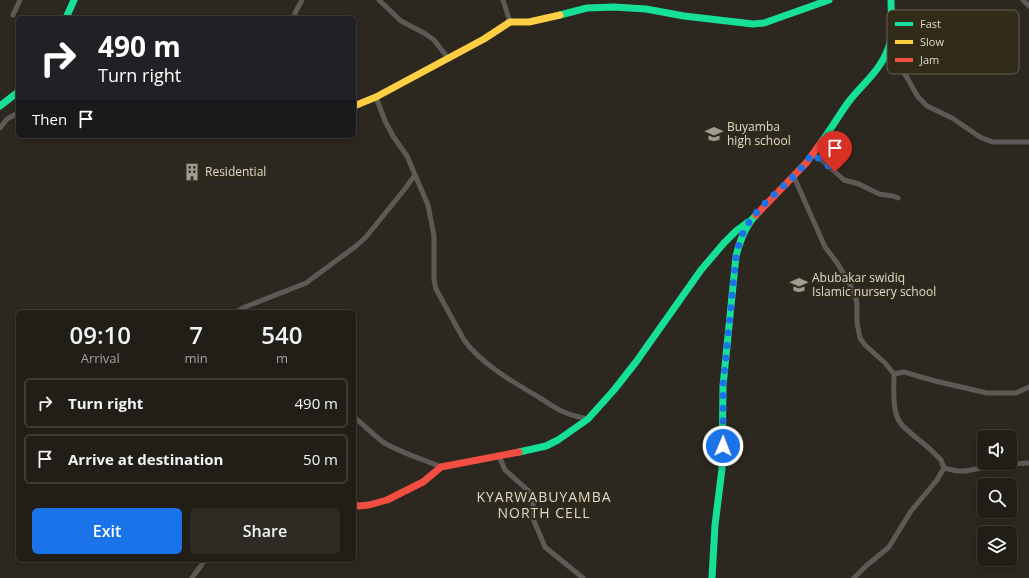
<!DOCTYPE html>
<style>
body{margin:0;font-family:"Open Sans",sans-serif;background:#2d2b24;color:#f1f3f6;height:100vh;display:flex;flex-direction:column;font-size:15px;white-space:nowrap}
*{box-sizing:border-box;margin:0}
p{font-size:13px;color:#a2a2a1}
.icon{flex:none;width:22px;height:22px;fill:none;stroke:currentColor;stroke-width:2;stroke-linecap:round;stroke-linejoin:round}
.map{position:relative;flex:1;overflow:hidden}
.drawer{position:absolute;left:16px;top:310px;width:340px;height:252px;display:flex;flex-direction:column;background:#211e17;border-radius:6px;box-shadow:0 2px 6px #0003,0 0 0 1px #3e3c36}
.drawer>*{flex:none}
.hud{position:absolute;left:16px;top:16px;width:340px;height:122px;border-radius:6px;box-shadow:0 2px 6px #0003,0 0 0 1px #3e3c36;background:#202124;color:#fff;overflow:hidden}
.fabs{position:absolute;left:977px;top:430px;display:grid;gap:8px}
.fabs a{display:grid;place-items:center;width:40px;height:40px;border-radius:6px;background:#211e17;box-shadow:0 2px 6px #0003,0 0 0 1px #3e3c36;font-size:20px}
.pin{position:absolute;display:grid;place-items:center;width:34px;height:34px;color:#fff;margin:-41px -17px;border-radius:50% 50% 50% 0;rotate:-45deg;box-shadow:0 0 4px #0007}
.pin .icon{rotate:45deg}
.me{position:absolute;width:44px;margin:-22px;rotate:1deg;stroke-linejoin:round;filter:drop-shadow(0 0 3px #0008)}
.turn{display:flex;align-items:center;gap:14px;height:84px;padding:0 16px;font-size:18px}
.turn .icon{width:52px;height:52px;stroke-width:2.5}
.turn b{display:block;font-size:28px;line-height:34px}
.then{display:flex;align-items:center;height:38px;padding:0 16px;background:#0003;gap:8px;font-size:15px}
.eta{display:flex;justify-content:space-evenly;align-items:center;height:68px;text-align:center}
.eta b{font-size:24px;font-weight:600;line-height:28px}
.cta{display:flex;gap:8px;margin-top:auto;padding:8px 16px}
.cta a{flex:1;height:46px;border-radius:6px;background:#1a73e8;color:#fff;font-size:16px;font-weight:600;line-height:46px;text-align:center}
.cta a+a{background:#2d2b24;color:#f1f3f6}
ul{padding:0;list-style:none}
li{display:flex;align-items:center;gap:12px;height:50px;margin:0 8px 6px;padding:0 8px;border:2px solid #3e3c36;border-radius:6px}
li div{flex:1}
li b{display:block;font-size:15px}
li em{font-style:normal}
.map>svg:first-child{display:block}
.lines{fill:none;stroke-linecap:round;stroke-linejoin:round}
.street{stroke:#5c5a57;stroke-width:5}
.fast{stroke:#16e098;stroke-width:7}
.slow{stroke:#ffcf43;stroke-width:7}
.jam{stroke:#f24e42;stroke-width:7}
.route{stroke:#1a73e8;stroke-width:7;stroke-dasharray:0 12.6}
.labels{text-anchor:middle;stroke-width:4;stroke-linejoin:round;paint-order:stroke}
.poi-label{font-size:12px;fill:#dedad0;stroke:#312b1a;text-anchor:start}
.quarter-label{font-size:14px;letter-spacing:1px;fill:#dedad0;stroke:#312b1a}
.key{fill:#312b1a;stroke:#656051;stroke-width:1}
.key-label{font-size:11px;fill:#dedad0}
</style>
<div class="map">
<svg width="1029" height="578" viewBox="0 0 1029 578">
<rect width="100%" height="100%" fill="#2c281f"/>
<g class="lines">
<!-- street -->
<path class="street" d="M 379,0 L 401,21 L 424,33 L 434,40 L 448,58
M 503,0 L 510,22
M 1023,0 L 1029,6
M 13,15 L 20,0
M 293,18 L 296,11 L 302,0
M 886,52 L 906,76 L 918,97 L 927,106 L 952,118 L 980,137 L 992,142 L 1029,142
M 376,97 L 385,121 L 393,136 L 407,156 L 428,205 L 434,236 L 434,280 L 436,289 L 464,340 C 481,364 515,383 540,398 C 548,403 556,409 564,412 C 572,416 580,417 588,419
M 0,128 L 7,119 L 18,113
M 812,154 L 823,161 L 844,180 L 859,184 L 879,194 L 893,196 L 898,198
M 794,177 L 825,247 L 838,264 L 854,292 L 857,303 L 857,323 L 860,338 L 865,345 L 885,363 L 894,374
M 236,312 L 245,307 L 306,283 L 356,246 L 366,237 L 404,190 L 415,175
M 354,417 C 364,425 373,435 383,442 C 401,453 422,459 441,467
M 499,456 L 505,470 L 531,493 L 533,504 L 534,521 L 545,547 L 583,578
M 944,468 L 957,471 L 965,471 L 998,465 L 1029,463
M 192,578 L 205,560
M 854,578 L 866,566 L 889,547 L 911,511 L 937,480 L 944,468 L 941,460 L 938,457 C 934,453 929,448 924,444 C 916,437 905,430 899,421 C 892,409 894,387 894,374 L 904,372 L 935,381 L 987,393 L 1016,393 L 1029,387"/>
<!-- fast -->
<path class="fast" d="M 560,15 L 587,8 L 614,7 L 646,9 L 684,16 L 753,24 L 764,23 L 829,0
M 66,18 L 74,0
M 0,106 L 18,92
M 822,141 C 832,128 840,113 850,100 C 863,84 881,69 888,49 C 894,34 891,16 891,0
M 519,452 L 546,446 L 558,440 L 588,419 L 614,390 L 636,362 L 701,270 L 724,243 L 736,231 L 748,222
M 712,578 L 715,525 L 722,469 L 723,386 L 736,256 C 740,241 745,226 756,215"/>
<!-- slow -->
<path class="slow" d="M 354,106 L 376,97 L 484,39 L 510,22 L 529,22 L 560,15"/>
<!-- jam -->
<path class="jam" d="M 756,215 L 807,162 L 822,141
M 354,505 L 358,506 L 369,505 L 387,500 L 423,482 L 441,467 L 519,452"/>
</g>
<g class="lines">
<!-- route -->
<path class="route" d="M 723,446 L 723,386 L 736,256 C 737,252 738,248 739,244 C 749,206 792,186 812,154 L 823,161 L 835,172"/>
</g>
<!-- icons -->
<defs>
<g id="school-bare" transform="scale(1.38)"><path d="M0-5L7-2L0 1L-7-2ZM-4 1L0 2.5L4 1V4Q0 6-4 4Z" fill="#a09c92" stroke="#312b1a" stroke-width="2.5" paint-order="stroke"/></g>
<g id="building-bare" transform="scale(1.38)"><path d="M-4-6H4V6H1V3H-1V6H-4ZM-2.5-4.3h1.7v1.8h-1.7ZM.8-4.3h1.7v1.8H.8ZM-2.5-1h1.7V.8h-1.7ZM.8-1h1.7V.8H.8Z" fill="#a09c92" stroke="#312b1a" stroke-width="2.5" paint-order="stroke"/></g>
</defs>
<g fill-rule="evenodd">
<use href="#school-bare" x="714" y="134"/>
<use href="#building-bare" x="192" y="172"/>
<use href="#school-bare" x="799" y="285"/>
</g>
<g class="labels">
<!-- poi labels -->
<g class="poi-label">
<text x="727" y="131">Buyamba<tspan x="727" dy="14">high school</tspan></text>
<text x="205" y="176">Residential</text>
<text x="812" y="282">Abubakar swidiq<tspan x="812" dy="14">Islamic nursery school</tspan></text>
</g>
<!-- quarter labels -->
<g class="quarter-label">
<text x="544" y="502">KYARWABUYAMBA<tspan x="544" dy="16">NORTH CELL</tspan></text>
</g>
</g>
<!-- legend -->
<rect x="887" y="10" width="132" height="64" rx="6" class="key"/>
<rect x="895" y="22" width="18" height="4" fill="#16e098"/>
<rect x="895" y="40" width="18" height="4" fill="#ffcf43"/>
<rect x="895" y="58" width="18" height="4" fill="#f24e42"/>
<g class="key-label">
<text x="920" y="28">Fast</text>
<text x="920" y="46">Slow</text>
<text x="920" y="64">Jam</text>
</g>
</svg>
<div class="fabs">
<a><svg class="icon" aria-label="sound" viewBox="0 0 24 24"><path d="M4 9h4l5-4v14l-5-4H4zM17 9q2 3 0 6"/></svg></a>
<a><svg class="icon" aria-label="search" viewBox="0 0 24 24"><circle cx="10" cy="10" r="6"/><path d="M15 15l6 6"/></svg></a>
<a><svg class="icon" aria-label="layers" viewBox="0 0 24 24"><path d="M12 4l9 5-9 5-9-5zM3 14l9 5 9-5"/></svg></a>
</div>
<div class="pin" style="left:835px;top:172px;background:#d93025"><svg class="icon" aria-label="arrive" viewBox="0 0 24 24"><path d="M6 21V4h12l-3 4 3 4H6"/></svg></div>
<svg class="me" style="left:723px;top:446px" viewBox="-20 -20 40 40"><circle r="17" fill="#1a73e8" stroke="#fff" stroke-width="3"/><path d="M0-11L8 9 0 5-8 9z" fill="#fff"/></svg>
<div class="hud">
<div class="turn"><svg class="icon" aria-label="right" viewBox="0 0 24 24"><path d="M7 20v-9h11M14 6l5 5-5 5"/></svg><div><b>490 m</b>Turn right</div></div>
<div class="then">Then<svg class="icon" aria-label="arrive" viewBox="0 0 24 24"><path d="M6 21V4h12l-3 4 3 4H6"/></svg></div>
</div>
<section class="drawer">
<div class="eta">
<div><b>09:10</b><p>Arrival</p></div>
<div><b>7</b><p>min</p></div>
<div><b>540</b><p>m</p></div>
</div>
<ul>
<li><svg class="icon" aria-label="right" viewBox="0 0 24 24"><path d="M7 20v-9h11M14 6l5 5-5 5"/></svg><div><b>Turn right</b></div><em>490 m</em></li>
<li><svg class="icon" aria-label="arrive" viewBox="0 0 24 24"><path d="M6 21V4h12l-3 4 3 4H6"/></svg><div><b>Arrive at destination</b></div><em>50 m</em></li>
</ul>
<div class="cta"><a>Exit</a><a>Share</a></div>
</section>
</div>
